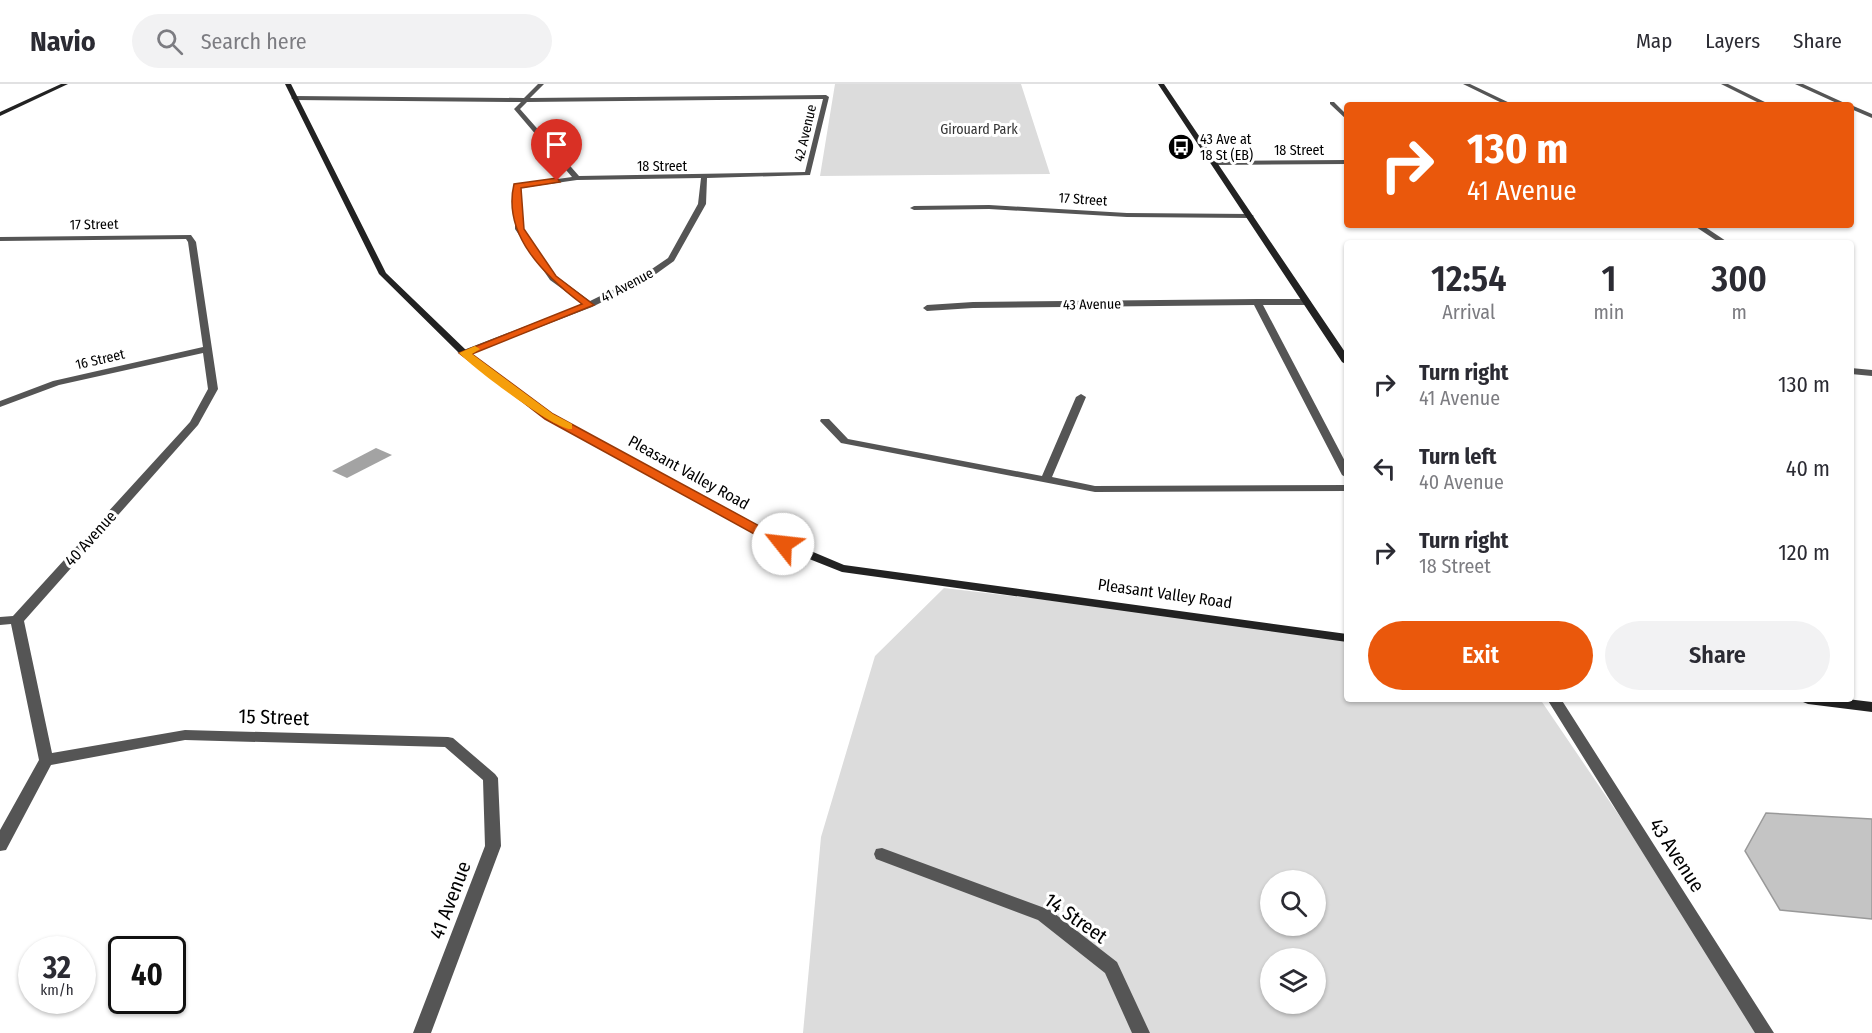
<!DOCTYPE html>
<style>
body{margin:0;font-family:"Fira Sans Condensed",sans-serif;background:#f2f2f3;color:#2b2b33;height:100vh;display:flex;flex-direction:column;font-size:22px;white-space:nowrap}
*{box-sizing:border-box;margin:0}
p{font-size:20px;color:#7c7c81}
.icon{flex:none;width:33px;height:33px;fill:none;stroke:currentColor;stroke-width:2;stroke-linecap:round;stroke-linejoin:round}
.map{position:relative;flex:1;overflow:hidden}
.details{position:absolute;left:1344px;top:156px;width:510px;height:462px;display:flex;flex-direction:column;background:#fff;border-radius:6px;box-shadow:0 2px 4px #0004}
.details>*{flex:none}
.top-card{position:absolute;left:1344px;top:18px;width:510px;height:126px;border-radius:6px;box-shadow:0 2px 4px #0004;background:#ea580c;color:#fff;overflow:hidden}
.buttons{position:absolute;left:1260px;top:786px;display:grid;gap:12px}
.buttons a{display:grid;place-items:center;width:66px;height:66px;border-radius:50%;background:#fff;box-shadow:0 2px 4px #0004;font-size:30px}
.speed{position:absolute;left:18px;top:852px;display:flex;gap:12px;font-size:30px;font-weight:700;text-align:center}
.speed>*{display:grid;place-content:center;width:78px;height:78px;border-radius:50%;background:#fff;box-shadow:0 2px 4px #0004;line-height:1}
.speed small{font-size:15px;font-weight:400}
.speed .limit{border:3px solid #111;border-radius:9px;background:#fff;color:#111}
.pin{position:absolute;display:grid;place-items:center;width:51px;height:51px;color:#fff;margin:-62px -26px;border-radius:50% 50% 50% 0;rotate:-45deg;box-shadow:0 0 6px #0007}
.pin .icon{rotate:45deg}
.me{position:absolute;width:66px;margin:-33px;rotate:299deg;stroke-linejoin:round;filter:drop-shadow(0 0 4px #0008)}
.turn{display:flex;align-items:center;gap:21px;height:126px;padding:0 24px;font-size:27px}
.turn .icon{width:78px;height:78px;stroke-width:2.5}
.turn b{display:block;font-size:42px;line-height:51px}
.eta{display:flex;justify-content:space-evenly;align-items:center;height:102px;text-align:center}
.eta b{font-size:36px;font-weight:600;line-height:42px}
.cta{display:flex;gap:12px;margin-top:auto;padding:12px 24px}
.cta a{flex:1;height:69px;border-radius:36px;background:#ea580c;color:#fff;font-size:24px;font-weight:600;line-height:69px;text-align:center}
.cta a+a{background:#f2f2f3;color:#2b2b33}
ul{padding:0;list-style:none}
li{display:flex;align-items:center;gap:18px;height:84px;padding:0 24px}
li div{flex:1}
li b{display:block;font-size:22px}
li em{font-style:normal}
header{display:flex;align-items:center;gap:36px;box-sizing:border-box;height:84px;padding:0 30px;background:#fff;border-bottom:2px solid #e1e1e2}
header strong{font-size:28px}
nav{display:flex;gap:33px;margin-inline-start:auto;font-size:21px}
.search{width:420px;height:54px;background:#f2f2f3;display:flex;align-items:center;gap:15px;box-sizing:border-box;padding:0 21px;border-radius:33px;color:#7c7c81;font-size:22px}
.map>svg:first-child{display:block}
.green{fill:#dcdcdc;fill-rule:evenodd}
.water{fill:#a3a3a3}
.building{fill:#c4c4c4;stroke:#999;stroke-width:1.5}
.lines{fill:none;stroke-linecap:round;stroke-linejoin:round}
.lane{fill:#555;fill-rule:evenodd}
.street{fill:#555;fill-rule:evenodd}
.secondary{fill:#222;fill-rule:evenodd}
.route{fill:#ea580c;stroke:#983908;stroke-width:1.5}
.slow{fill:#f59e0b}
.labels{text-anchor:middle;stroke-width:6;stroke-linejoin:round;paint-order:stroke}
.far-park-label{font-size:14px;fill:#333;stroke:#fff}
.far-street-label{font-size:14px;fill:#000;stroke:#fff}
.far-poi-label{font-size:14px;fill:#000;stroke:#fff;text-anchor:start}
.street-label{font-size:16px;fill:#000;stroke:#fff}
.near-street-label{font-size:20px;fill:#000;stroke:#fff}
</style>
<header>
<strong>Navio</strong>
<div class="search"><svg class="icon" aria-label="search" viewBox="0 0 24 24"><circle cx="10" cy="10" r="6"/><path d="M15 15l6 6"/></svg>Search here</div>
<nav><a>Map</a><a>Layers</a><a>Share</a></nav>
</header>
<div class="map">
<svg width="1872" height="949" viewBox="0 0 1872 949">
<rect width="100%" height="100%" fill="#fff"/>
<!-- green -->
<path class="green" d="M 835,0 L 1021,0 L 1050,90 L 820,92 Z
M 944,504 L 1347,551 L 1347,615 L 1540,615 L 1767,949 L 803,949 L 821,753 L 875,572 ZM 1270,796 L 1316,796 L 1316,842 L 1270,842 ZM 1270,874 L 1316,874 L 1316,920 L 1270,920 Z"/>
<!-- water -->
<path class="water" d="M 376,364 L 392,371 L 347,394 L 332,387 Z"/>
<!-- building -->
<path class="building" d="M 1766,729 L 1872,735 L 1872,835 L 1780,826 L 1745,767 Z"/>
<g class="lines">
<!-- lane -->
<path class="lane" d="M 1463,0 L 1470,0 L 1514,21 L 1506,21 Z
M 1721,0 L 1728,0 L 1771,21 L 1763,21 Z
M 1795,0 L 1803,0 L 1849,21 L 1841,21 Z
M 1851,21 L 1872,30 L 1872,34 L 1851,25 Z"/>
<!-- street -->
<path class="street" d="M 538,0 L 544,0 L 530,14 L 826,11 L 829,13 L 810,91 L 707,94 L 706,120 L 674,177 L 649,195 L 592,223 L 467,271 L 461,271 L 461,267 L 583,220 L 550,196 L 515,145 L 515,101 L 572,93 L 514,25 L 521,18 L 294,16 L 291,14 L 294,12 L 524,14 ZM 823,15 L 805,88 L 579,92 L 520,25 L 527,18 ZM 701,94 L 698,120 L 668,174 L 643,191 L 590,217 L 556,192 L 523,145 L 521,104 L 577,96 Z
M 1330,18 L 1334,18 L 1347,31 L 1347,36 L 1330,20 Z
M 1347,76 L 1347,80 L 1215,81 L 1212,79 L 1215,77 Z
M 989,121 L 1127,129 L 1250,130 L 1254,132 L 1250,134 L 1127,133 L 989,125 L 914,126 L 910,124 L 914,122 Z
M 1693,141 L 1702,141 L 1729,159 L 1720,159 Z
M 191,151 L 196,158 L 218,305 L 198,341 L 24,537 L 52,669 L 185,646 L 448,653 L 453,654 L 495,690 L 498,694 L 501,762 L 431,949 L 413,949 L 485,762 L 483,696 L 445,663 L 185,656 L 51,681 L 6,766 L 0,767 L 0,746 L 39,676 L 11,540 L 0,541 L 0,533 L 13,532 L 190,338 L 208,305 L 203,269 L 59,301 L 0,323 L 0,317 L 53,297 L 203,263 L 188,158 L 186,155 L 0,157 L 0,153 Z
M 1257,215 L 1307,215 L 1311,218 L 1307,221 L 1263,221 L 1347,381 L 1347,394 L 1342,391 L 1254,221 L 973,224 L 927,227 L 923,224 L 927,221 L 973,218 Z
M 1851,284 L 1872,286 L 1872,292 L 1851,290 Z
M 1081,310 L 1086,313 L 1052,393 L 1095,402 L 1347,401 L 1347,407 L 1095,408 L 841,359 L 820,337 L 821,335 L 829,335 L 848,355 L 1042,392 L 1076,313 Z
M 1547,615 L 1561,615 L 1774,949 L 1755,949 Z
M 882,764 L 1050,826 L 1117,878 L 1150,949 L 1132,949 L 1105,889 L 1038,836 L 876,775 L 874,770 L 876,765 Z"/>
<!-- secondary -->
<path class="secondary" d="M 61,0 L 68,0 L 0,32 L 0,28 Z
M 285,0 L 291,0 L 386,189 L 467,267 L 553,331 L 787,457 L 844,481 L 1347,550 L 1347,558 L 842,488 L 779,463 L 545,335 L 461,271 L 379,190 Z
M 1158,0 L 1164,0 L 1347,271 L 1347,281 L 1342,278 Z
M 1801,615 L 1847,615 L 1872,618 L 1872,628 L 1808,620 L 1803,618 Z"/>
</g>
<!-- route -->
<path class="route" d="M 557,94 L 560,98 L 521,104 L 524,145 L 556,192 L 594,221 L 472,270 L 553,330 L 787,457 L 787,463 L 778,463 L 545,335 L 459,269 L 582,220 C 545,192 502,151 514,100 Z"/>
<!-- slow -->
<path class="slow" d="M 475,262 L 480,265 L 472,270 L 553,330 L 572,340 L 572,345 C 557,348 472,283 459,269 Z"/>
<!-- icons -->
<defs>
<g id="bus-disc" transform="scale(1.35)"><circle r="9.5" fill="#000" stroke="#fff"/><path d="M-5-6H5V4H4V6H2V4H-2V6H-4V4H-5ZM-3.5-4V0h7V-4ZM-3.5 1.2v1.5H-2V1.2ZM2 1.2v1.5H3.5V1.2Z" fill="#fff"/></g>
</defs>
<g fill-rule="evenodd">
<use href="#bus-disc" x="1181" y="63"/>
</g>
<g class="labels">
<!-- far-park labels -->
<g class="far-park-label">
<text x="979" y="50">Girouard Park</text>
</g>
<!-- far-street labels -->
<g class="far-street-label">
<text transform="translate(805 49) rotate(-77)" y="5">42 Avenue</text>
<text x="1299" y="71">18 Street</text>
<text x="662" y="87">18 Street</text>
<text transform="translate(1083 115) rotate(4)" y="5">17 Street</text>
<text transform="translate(94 140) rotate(-1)" y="5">17 Street</text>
<text transform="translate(627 201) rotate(-28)" y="5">41 Avenue</text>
<text transform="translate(1092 220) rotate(-1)" y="5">43 Avenue</text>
<text transform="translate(100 275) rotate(-13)" y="5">16 Street</text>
</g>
<!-- far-poi labels -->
<g class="far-poi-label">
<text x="1200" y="60">43 Ave at<tspan x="1200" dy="16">18 St (EB)</tspan></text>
</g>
<!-- street labels -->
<g class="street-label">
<text transform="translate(689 388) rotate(29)" y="6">Pleasant Valley Road</text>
<text transform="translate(90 454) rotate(-48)" y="6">40 Avenue</text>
<text transform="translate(1165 509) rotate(8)" y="6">Pleasant Valley Road</text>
</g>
<!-- near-street labels -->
<g class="near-street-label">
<text transform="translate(274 633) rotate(2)" y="7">15 Street</text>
<text transform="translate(1677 771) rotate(57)" y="7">43 Avenue</text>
<text transform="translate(450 816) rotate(-69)" y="7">41 Avenue</text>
<text transform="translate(1076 834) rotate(35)" y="7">14 Street</text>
</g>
</g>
</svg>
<div class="buttons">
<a><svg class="icon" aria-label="search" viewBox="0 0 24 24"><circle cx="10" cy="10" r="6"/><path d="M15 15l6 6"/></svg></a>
<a><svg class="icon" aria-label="layers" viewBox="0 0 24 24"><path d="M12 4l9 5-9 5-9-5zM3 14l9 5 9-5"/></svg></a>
</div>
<div class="speed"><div>32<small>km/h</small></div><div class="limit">40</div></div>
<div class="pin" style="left:557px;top:97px;background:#d93025"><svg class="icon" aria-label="arrive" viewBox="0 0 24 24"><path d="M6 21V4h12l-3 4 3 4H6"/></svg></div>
<svg class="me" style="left:783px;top:460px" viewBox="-20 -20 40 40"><circle r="19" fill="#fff"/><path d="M0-13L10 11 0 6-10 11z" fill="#ea580c"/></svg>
<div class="top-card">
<div class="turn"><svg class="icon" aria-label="right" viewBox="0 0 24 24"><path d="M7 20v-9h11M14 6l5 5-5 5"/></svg><div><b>130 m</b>41 Avenue</div></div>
</div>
<section class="details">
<div class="eta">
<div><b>12:54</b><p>Arrival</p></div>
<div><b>1</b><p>min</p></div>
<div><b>300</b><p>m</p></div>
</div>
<ul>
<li><svg class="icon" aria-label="right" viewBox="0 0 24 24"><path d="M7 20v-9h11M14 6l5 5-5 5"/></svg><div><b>Turn right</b><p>41 Avenue</p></div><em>130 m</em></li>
<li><svg class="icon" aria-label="left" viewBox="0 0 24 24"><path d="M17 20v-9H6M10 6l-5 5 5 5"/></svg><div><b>Turn left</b><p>40 Avenue</p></div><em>40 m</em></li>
<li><svg class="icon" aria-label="right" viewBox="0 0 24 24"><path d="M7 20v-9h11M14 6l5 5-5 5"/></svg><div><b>Turn right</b><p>18 Street</p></div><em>120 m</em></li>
</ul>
<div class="cta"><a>Exit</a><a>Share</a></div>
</section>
</div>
